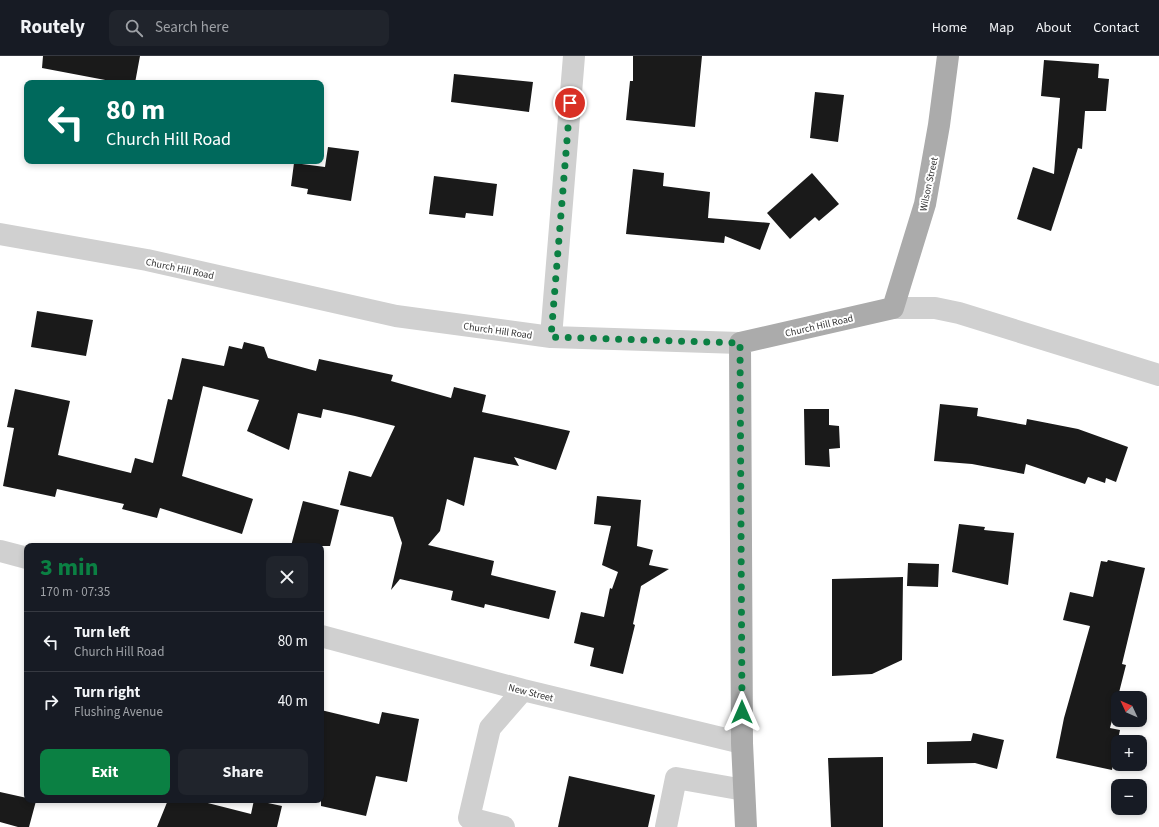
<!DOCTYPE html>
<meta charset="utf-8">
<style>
body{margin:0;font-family:"Source Sans 3",sans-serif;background:#20242c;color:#f1f3f6;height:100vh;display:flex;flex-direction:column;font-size:15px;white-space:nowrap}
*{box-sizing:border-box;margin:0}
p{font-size:13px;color:#9ea1a6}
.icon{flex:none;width:22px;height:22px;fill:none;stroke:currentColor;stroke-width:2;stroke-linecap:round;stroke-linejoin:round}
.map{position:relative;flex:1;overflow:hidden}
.drawer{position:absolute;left:24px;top:487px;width:300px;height:260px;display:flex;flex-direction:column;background:#171b24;border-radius:8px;box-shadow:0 2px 6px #0003}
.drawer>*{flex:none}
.banner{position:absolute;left:24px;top:24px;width:300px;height:84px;border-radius:8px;box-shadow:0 2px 6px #0003;background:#00695c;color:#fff;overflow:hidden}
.needle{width:26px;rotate:314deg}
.tools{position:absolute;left:1111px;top:635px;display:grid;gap:8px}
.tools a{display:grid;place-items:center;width:36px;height:36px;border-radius:8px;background:#171b24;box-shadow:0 2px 6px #0003;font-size:20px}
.pin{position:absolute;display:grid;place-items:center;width:34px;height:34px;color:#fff;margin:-17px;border:2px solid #fff;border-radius:50%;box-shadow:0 1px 4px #0007}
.me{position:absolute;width:44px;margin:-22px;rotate:0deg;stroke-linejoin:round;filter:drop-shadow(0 0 3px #0008)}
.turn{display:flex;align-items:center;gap:14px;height:84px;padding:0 16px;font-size:18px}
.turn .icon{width:52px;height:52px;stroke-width:2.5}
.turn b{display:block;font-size:28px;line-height:34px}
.round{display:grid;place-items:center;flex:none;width:42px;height:42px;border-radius:8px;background:#20242c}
.summary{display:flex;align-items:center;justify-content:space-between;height:68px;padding:0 16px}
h1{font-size:24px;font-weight:700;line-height:30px;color:#0b8043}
.action{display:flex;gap:8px;margin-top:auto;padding:8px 16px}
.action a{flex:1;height:46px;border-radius:8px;background:#0b8043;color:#fff;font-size:16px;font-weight:700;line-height:46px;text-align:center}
.action a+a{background:#20242c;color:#f1f3f6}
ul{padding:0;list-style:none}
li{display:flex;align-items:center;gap:12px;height:60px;padding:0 16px;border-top:1px solid #363941}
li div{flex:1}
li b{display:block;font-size:15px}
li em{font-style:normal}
header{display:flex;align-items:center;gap:24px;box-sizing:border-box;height:56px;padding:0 20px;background:#171b24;border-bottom:1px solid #363941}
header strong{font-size:19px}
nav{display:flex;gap:22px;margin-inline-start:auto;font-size:14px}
.search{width:280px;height:36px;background:#20242c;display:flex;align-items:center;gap:10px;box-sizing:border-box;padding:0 14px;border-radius:8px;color:#9ea1a6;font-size:15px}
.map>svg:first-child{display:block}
.building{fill:#1a1a1a}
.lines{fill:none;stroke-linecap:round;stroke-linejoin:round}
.minor{stroke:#d0d0d0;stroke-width:22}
.major{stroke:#ababab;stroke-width:22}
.route{stroke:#0b8043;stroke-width:7;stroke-dasharray:0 12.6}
.labels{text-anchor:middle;stroke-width:4;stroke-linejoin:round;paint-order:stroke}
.street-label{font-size:10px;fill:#333;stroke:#fff}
</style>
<header>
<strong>Routely</strong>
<div class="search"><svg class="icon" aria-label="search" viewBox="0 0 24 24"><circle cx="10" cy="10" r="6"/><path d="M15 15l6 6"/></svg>Search here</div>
<nav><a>Home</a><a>Map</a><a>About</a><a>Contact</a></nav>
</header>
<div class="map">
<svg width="1159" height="771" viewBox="0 0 1159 771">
<rect width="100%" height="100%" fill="#fff"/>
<!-- building -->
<path class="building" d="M 43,0 L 140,0 L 135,27 L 121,27 L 42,12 Z
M 633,0 L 702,0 L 695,71 L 626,64 L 630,25 L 633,25 Z
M 1044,4 L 1099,8 L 1098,22 L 1109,23 L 1106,55 L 1085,55 L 1082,93 L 1078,92 L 1051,175 L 1017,163 L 1033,111 L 1054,118 L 1060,42 L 1041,40 Z
M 454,18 L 533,26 L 529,56 L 451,46 Z
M 815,36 L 844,39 L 838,86 L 810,82 Z
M 328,91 L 359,95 L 351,145 L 307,138 L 308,133 L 291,130 L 294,107 L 325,111 Z
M 633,113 L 664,117 L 663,130 L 710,136 L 708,162 L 770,167 L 760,194 L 725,180 L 724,187 L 626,178 Z
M 812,117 L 839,148 L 819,165 L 815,161 L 790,183 L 767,157 Z
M 434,120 L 497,128 L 493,160 L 466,157 L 465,162 L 429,158 Z
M 37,255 L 93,264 L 86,300 L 31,291 Z
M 244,286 L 264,291 L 268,302 L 316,315 L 319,303 L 393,319 L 391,325 L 451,342 L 454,331 L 486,339 L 482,356 L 570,375 L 556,414 L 514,401 L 519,410 L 474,401 L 464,450 L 447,443 L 440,475 L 428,489 L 494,505 L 491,519 L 556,535 L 549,563 L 485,548 L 484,552 L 451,544 L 453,535 L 400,523 L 391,534 L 402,487 L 393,461 L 340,449 L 349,415 L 371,421 L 395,370 L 355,360 L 323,353 L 321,362 L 298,357 L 289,394 L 247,375 L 259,344 L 203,330 L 182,420 L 253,443 L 242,478 L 160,452 L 157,462 L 122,453 L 124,448 L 57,433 L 55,441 L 3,430 L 14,372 L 7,371 L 15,333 L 70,345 L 58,399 L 131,417 L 135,402 L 153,407 L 168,343 L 172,344 L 182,302 L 224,310 L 229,290 L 242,293 Z
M 940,348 L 978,352 L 977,360 L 1026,369 L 1027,363 L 1078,373 L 1128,391 L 1116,426 L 1106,422 L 1105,427 L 1088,421 L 1085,428 L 1026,408 L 1024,418 L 972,408 L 934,405 Z
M 804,353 L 829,353 L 829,369 L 839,370 L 840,392 L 829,393 L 830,411 L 805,409 Z
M 597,440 L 641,444 L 637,490 L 653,494 L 649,509 L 669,513 L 641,530 L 633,568 L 635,569 L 623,618 L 590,610 L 594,592 L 574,587 L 581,556 L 604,561 L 610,532 L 612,533 L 618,516 L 602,509 L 611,470 L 594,468 Z
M 303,445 L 339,454 L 330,490 L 291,490 Z
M 959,468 L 985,471 L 984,474 L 1014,477 L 1008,529 L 952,516 Z
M 1108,504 L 1145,512 L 1122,608 L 1126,609 L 1110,672 L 1120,674 L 1112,714 L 1056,702 L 1064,662 L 1090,570 L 1063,564 L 1070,536 L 1093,541 L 1101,505 L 1107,506 Z
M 908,507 L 939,508 L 938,531 L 907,530 Z
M 903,521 L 902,604 L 872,618 L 832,620 L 832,523 Z
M 321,654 L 379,668 L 382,656 L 419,663 L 407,726 L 376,720 L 366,760 L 321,750 Z
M 973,677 L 1004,684 L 997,713 L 975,707 L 927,708 L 927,686 L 971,685 Z
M 883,701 L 883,771 L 831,771 L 828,702 Z
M 569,720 L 655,739 L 648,771 L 558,771 Z
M 0,736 L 27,742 L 27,744 L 36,745 L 29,771 L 18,771 L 0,766 Z
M 168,744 L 196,744 L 251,758 L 254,744 L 282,750 L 277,771 L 157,771 Z"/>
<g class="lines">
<!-- minor -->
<path class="minor" d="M 0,178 L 147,204 L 396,260 L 551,281 L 740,287
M 893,252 L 935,252 L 959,257 L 1159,319
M 551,281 L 574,0
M 0,495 L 27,502
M 321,580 L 523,634 L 742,687
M 504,771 L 469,762 L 490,672 L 523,634
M 666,771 L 676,722 L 744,734"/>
<!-- major -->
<path class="major" d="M 746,771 L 742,687 L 740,287 L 893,252 L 925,148 L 939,69 L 948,0"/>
</g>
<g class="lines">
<!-- route -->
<path class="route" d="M 570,47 L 551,281 L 740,287 L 742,656"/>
</g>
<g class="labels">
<!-- street labels -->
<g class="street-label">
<text transform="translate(928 128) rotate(-78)" y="4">Wilson Street</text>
<text transform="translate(180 212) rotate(12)" y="4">Church Hill Road</text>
<text transform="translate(819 269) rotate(-13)" y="4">Church Hill Road</text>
<text transform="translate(498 274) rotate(8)" y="4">Church Hill Road</text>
<text transform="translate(531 636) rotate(14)" y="4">New Street</text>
</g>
</g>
</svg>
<div class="tools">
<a><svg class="needle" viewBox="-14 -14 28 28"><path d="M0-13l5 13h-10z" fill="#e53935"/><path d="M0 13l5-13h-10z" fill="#9ea1a6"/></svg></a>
<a>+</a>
<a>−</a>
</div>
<div class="pin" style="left:570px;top:47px;background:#d93025"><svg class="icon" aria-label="arrive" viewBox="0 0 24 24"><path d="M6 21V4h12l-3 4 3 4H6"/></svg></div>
<svg class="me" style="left:742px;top:656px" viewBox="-20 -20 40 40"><path d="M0-17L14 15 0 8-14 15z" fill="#0b8043" stroke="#fff" stroke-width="4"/></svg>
<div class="banner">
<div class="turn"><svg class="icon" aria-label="left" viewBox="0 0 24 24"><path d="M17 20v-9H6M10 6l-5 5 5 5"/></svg><div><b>80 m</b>Church Hill Road</div></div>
</div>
<section class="drawer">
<div class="summary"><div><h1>3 min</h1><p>170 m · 07:35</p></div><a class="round"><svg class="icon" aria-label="close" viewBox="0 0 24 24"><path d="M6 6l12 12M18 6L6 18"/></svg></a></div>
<ul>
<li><svg class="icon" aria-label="left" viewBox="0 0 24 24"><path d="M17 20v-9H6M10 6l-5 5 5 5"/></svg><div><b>Turn left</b><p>Church Hill Road</p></div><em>80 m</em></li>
<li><svg class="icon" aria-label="right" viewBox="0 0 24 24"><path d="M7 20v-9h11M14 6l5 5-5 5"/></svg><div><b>Turn right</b><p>Flushing Avenue</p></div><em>40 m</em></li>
</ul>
<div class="action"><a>Exit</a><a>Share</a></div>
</section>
</div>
